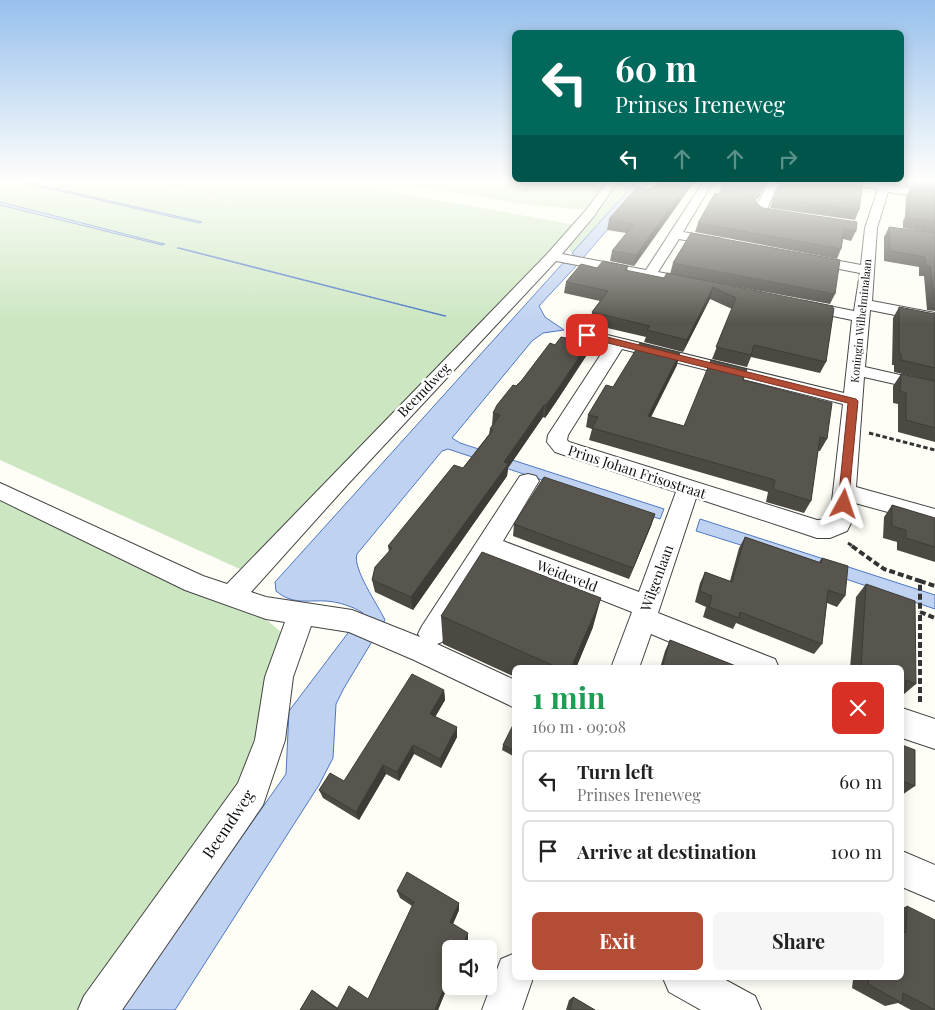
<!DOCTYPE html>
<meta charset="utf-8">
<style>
body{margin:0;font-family:"Playfair Display",serif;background:#f6f6f6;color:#222;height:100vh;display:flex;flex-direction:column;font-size:19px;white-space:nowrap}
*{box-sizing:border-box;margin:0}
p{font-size:16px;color:#767676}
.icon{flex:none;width:28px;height:28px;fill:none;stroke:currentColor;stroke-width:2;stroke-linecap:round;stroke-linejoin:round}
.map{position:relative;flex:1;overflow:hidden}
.panel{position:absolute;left:512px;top:665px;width:392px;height:315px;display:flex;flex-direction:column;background:#fff;border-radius:8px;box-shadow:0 2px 12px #0003}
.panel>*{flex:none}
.top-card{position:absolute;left:512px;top:30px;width:392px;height:152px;border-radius:8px;box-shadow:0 2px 12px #0003;background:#00695c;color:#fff;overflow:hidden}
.tools{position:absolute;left:442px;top:940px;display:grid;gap:10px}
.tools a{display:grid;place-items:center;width:55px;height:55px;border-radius:8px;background:#fff;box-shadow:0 2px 12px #0003;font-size:25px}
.pin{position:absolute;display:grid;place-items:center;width:42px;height:42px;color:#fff;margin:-21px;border-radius:10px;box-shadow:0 2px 8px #0006}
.me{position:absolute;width:55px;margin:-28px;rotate:5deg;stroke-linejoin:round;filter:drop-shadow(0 0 4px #0008)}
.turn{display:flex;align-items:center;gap:18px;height:105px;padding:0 20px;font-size:22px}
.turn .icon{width:65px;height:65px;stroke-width:2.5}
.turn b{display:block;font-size:35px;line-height:42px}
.lanes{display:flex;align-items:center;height:48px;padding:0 20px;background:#0003;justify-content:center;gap:25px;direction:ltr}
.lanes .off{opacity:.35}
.round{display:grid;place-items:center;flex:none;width:52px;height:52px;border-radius:8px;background:#f6f6f6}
.summary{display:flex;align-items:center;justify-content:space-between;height:85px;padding:0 20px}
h1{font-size:30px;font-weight:700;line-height:38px;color:#1e9e55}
.cta{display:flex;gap:10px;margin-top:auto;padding:10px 20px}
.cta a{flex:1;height:58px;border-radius:8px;background:#b44d35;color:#fff;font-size:20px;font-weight:700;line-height:58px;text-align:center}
.cta a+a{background:#f6f6f6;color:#222}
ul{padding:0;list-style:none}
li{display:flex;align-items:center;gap:15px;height:62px;margin:0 10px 8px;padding:0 10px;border:2px solid #e0e0e0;border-radius:8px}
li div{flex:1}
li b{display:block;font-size:19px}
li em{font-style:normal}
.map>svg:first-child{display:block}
.green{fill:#cce6c1;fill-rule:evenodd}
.water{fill:#bfd2f1;stroke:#4d77c1}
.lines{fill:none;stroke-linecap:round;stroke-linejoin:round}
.street-casing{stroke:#444;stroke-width:2}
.path-far1{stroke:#333;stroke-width:3;stroke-dasharray:4.5 2.5;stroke-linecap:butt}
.path{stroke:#333;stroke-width:4;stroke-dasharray:6 3;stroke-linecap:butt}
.street{fill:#fff;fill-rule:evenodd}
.wall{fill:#4c4943}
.shaded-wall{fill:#3e3c37}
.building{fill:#58554e;stroke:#3e3c37}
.route{fill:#b44d35;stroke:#753222}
.labels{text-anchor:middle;stroke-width:5;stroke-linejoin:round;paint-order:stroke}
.far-street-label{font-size:11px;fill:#111;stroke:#fff}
.street-label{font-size:14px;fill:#111;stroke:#fff}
.near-street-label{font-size:16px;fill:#111;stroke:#fff}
</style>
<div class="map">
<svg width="935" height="1010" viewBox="0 0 935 1010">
<rect width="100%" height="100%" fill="#fefef6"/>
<!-- green -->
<path class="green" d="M 0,182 L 21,182 L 199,223 L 201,222 L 27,182 L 133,182 L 238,204 L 139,182 L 338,182 L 576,225 L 253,575 L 0,460 L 0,205 L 164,244 L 0,202 ZM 180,248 L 445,315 L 177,249 Z
M 392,182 L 608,182 L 593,206 L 586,210 L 520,204 Z
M 615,182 L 636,182 L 572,253 L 569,249 L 570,245 L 586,228 Z
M 0,492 L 221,597 L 268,621 L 281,632 L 281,640 L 263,762 L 82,1010 L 0,1010 Z"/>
<!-- water -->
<path class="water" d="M 21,182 L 27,182 L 202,222 L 199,223 Z
M 636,182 L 649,182 L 583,258 L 576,257 L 572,253 Z
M 0,202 L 164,244 L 165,244 L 162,245 L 0,205 Z
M 177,248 L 180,248 L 446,316 L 444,316 Z
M 567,262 L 579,263 L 539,306 L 545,317 L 564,330 L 543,333 L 532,341 L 452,438 L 460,443 L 664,509 L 660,519 L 448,449 L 442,451 L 357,554 C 352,568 378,605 385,620 L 344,688 L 336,704 L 333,758 L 319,785 L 175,1010 L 120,1010 L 286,774 L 289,711 L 363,613 C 352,606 339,602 326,601 C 305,600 293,605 276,591 L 275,582 L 563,263 Z
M 700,519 L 935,595 L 935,609 L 792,561 L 696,531 Z"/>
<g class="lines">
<!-- street casing -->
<g class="street-casing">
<path id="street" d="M 607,182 L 617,182 L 594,216 L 562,254 L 646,270 L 703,182 L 713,182 L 683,232 L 723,239 L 725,242 L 718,246 L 679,239 L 658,272 L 699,280 L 701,283 L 699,286 L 694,287 L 556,261 L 348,484 L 251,592 L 266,597 L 352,610 L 420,637 L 418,634 L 422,626 L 520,476 L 528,474 L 536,476 L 539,481 L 503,541 L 639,592 L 676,492 L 555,452 L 547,442 L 548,435 L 607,345 L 581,338 L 579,335 L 581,332 L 587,330 L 844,393 L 852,320 L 799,309 L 796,306 L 799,303 L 804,301 L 854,311 L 860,273 L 808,263 L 801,259 L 808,255 L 861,265 L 865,228 L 878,189 L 852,184 L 851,182 L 874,182 L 935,193 L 935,199 L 888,192 L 877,228 L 872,301 L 935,313 L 935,323 L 870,310 L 865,367 L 935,383 L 935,393 L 864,377 L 856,487 L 935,509 L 935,525 L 855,503 L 854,517 L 847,531 L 830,538 L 817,538 L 696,498 L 658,613 L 775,659 L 779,668 L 732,668 L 651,634 L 639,668 L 611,668 L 632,612 L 493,557 L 442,642 L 437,644 L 515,680 L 515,708 L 414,660 L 349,632 L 311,626 L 293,677 L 285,740 L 263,805 L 122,1010 L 78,1010 L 84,996 L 238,783 L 255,740 L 265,677 L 285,622 L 266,619 L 185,590 L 0,500 L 0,483 L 203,576 L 227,584 L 548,253 L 586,210 ZM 622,349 L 843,404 L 830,519 L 817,520 L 569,442 L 567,440 L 568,435 Z
M 769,182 L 779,182 L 767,209 L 789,213 L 791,216 L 789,219 C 780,221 761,217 754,211 Z
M 902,708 L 935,719 L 935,749 L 902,738 Z
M 902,851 L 935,865 L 935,901 L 902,887 Z
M 515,953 L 515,978 L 533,978 L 522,1010 L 482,1010 L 501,959 Z
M 663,978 L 722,978 L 755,996 L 761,1010 L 701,1010 L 669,992 Z"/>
</g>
<!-- path-far1 -->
<path class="path-far1" d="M 869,433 L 935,450
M 848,543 L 854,547"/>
<!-- path -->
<path class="path" d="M 852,546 L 884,569 L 920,581 L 920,612
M 920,581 L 935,586
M 920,702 L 920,612 L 935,618"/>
<!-- street -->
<use href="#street" class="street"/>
</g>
<!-- wall -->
<path class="wall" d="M 659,182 L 694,182 L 634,266 L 610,261 L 612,251 L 626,233 L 607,230 L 609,219 Z
M 722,182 L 767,182 L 758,199 L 719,193 Z
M 905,182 L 935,182 L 935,233 L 903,228 L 903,221 L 905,217 L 906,197 L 910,187 L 922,189 L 905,186 Z
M 773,198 L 859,210 L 855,220 L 770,208 Z
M 756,203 L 763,208 L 856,231 L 851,241 L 843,239 L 841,249 L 837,259 L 695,232 L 698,223 Z
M 889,227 L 935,233 L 935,311 L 927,310 L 924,276 L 919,276 L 919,267 L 884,261 L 884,237 Z
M 673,263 L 835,294 L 830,304 L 670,274 Z
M 628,266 L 627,271 L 664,278 L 833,306 L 826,362 L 820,373 L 751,357 L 747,367 L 712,359 L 732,309 L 710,299 L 683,352 L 644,342 L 646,337 L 590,324 L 592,312 L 600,301 L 564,293 L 566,282 L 597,268 Z
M 899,307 L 934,314 L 935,313 L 935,442 L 898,432 L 898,404 L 893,403 L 893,386 L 901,374 L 934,381 L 894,372 L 894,365 L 892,365 L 893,318 Z
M 555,345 L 592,347 L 556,402 L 545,418 L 543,417 L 508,468 L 507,476 L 413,610 L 375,592 L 372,580 L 389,552 L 388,546 L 463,468 L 489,434 L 490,429 L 492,425 L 493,413 L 516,386 Z
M 677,365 L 651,417 L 684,426 L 743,380 L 827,439 L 820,451 L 818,451 L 811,501 L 804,513 L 766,502 L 768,492 L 589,440 L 592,429 L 586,427 L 588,415 L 613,387 Z
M 892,505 L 935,518 L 935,562 L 897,550 L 897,542 L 883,538 L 884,517 Z
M 655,514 L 651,526 L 629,579 L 513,536 L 514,524 Z
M 745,537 L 819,562 L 822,558 L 845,596 L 837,607 L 827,603 L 822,644 L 814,654 L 736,623 L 733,629 L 703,617 L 706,607 L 695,602 L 700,583 L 705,572 L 730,581 L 739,548 Z
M 866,584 L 916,684 L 903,695 L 902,695 L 902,668 L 850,668 L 856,597 Z
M 441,616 L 593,627 L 576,668 L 515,668 L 515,677 L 443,644 Z
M 670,640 L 741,668 L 660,668 L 665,651 Z
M 444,690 L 445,700 L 435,717 L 457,737 L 441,768 L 414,754 L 399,781 L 386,774 L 359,820 L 323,798 L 319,790 L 344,781 Z
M 515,726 L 515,757 L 502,750 L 503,745 Z
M 902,745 L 915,786 L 902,795 Z
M 397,891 L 459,903 L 459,910 L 453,924 L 468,939 L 463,949 L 451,949 L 451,978 L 438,1010 L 300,1010 L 312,990 L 338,1008 L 368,999 L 412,906 L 400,898 Z
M 907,906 L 935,1010 L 911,1010 L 898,1003 L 885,1006 L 852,988 L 853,980 L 849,978 L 902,978 L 902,908 Z
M 573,997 L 595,1010 L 566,1010 L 569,1000 Z"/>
<!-- shaded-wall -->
<path class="shaded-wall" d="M 689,182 L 694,182 L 634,266 L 636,255 Z
M 765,182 L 767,182 L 758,199 L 761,189 Z
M 713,287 L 710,299 L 683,352 L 687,340 Z
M 594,335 L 592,347 L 556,402 L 545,418 L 546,405 Z
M 680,353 L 677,365 L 645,429 L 648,416 Z
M 544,405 L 543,417 L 508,468 L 507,476 L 413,610 L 411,597 Z
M 655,514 L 651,526 L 629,579 L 633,568 Z
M 601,598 L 593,627 L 576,668 L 571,668 Z
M 444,690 L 445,700 L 431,724 L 430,714 Z
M 457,727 L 457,737 L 441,768 L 440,759 Z
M 413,745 L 414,754 L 399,781 L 397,772 Z
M 383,765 L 386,774 L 359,820 L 356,812 Z
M 459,903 L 459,910 L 451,928 L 450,922 Z
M 468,933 L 468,939 L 463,949 L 461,949 Z
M 451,972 L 451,978 L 438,1010 L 435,1010 Z"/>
<!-- building -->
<path class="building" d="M 659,182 L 689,182 L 636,255 L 612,251 L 634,224 L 609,219 L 637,187 L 650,189 Z
M 722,182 L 765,182 L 761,189 L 721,183 Z
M 780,182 L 863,182 L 859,210 L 773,198 Z
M 910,187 L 935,191 L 935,222 L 908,218 L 908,211 L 910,211 Z
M 715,193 L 756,199 L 756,203 L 763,208 L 857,222 L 856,231 L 844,229 L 841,249 L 698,223 Z
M 889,227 L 935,233 L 935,299 L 934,299 L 930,266 L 925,266 L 925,257 L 890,251 Z
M 691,233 L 840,260 L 835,294 L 673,263 Z
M 603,261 L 628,266 L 625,270 L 664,278 L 667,273 L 833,306 L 832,308 L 834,308 L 826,362 L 754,345 L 751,355 L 716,347 L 736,298 L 713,287 L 687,340 L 647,330 L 650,326 L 592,312 L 608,291 L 566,282 L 581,264 L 597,268 Z
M 899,307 L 935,314 L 935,368 L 901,360 L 901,354 L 899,353 Z
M 572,330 L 594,335 L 557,390 L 546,405 L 544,405 L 504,462 L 508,464 L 411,597 L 372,580 L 375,567 L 392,548 L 388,546 L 454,465 L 463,468 L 493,430 L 490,429 L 500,415 L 493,413 L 497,405 L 513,385 L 516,386 L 522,380 L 550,343 L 555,345 L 561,337 L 566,338 Z
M 640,343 L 680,353 L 648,416 L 684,426 L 711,360 L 747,369 L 743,380 L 832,403 L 827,439 L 820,437 L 811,501 L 773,489 L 775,480 L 592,428 L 598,417 L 588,415 L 606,385 L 613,387 Z
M 901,374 L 935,381 L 935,428 L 906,420 L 906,393 L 900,391 Z
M 544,477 L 655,514 L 633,568 L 514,524 Z
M 892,505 L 935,518 L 935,547 L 906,538 L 906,530 L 892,526 Z
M 745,537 L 821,563 L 822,558 L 848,566 L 845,596 L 828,590 L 822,644 L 740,612 L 739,618 L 709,607 L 712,596 L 700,591 L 705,572 L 732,582 Z
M 482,552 L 601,598 L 571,668 L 559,668 L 441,616 Z
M 866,584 L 915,601 L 916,684 L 906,680 L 905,692 L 902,691 L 902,668 L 861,668 Z
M 670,640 L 741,668 L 662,668 Z
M 412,674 L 444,690 L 430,714 L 457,727 L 440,759 L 413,745 L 397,772 L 383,765 L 356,812 L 319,790 L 330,773 L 344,781 Z
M 513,725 L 515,726 L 515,751 L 503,745 Z
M 902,745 L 915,750 L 915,786 L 902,781 Z
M 407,872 L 459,903 L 450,922 L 468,933 L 461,949 L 451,949 L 451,972 L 435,1010 L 300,1010 L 312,990 L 337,1009 L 349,986 L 368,999 L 414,902 L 397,891 Z
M 907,906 L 935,920 L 935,1010 L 903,993 L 902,1003 L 868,984 L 869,978 L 902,978 L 902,931 L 906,933 Z
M 573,997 L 595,1010 L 570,1010 Z"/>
<!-- sky -->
<linearGradient id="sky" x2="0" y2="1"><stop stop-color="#97c0ec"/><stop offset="0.56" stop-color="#fffffb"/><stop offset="1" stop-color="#fffffb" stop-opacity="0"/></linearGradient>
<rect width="935" height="323" fill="url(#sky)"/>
<!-- route -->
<path class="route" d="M 587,332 L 856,399 L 858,401 L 848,507 L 844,508 L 838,504 L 848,403 L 584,337 L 584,333 Z"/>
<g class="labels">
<!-- far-street labels -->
<g class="far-street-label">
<text transform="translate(861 321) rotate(-84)" y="4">Koningin Wilhelminalaan</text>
</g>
<!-- street labels -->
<g class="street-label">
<text transform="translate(424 390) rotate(-46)" y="5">Beemdweg</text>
<text transform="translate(637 472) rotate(18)" y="5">Prins Johan Frisostraat</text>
<text transform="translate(567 576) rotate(21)" y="5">Weideveld</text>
<text transform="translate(657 578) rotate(-70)" y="5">Wilgenlaan</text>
</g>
<!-- near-street labels -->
<g class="near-street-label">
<text transform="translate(228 824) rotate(-56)" y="6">Beemdweg</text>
</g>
</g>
</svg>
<div class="tools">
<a><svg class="icon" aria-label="sound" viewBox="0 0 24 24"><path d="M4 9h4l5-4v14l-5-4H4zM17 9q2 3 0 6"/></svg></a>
</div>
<div class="pin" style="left:587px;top:335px;background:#d93025"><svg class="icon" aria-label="arrive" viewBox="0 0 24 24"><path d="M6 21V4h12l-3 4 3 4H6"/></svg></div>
<svg class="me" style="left:844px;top:504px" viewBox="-20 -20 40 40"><path d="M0-17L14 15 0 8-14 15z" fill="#b44d35" stroke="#fff" stroke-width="4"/></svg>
<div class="top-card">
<div class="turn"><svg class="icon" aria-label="left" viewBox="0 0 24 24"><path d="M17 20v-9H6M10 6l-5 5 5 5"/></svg><div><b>60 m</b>Prinses Ireneweg</div></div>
<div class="lanes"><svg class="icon" aria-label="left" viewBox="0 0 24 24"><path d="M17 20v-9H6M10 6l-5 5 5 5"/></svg><svg class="icon off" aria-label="ahead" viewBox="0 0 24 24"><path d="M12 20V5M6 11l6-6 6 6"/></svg><svg class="icon off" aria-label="ahead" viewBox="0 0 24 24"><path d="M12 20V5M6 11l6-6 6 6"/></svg><svg class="icon off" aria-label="right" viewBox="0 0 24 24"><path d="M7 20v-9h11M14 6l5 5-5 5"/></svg></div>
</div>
<section class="panel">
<div class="summary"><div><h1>1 min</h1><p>160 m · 09:08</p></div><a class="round" style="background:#d93025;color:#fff"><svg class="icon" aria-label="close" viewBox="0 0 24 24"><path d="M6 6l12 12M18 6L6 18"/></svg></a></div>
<ul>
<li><svg class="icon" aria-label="left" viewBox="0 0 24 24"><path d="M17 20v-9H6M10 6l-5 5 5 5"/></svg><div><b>Turn left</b><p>Prinses Ireneweg</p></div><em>60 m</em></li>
<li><svg class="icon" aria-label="arrive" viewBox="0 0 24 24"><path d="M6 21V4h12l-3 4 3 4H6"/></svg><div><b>Arrive at destination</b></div><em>100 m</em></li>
</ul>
<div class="cta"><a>Exit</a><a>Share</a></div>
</section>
</div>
